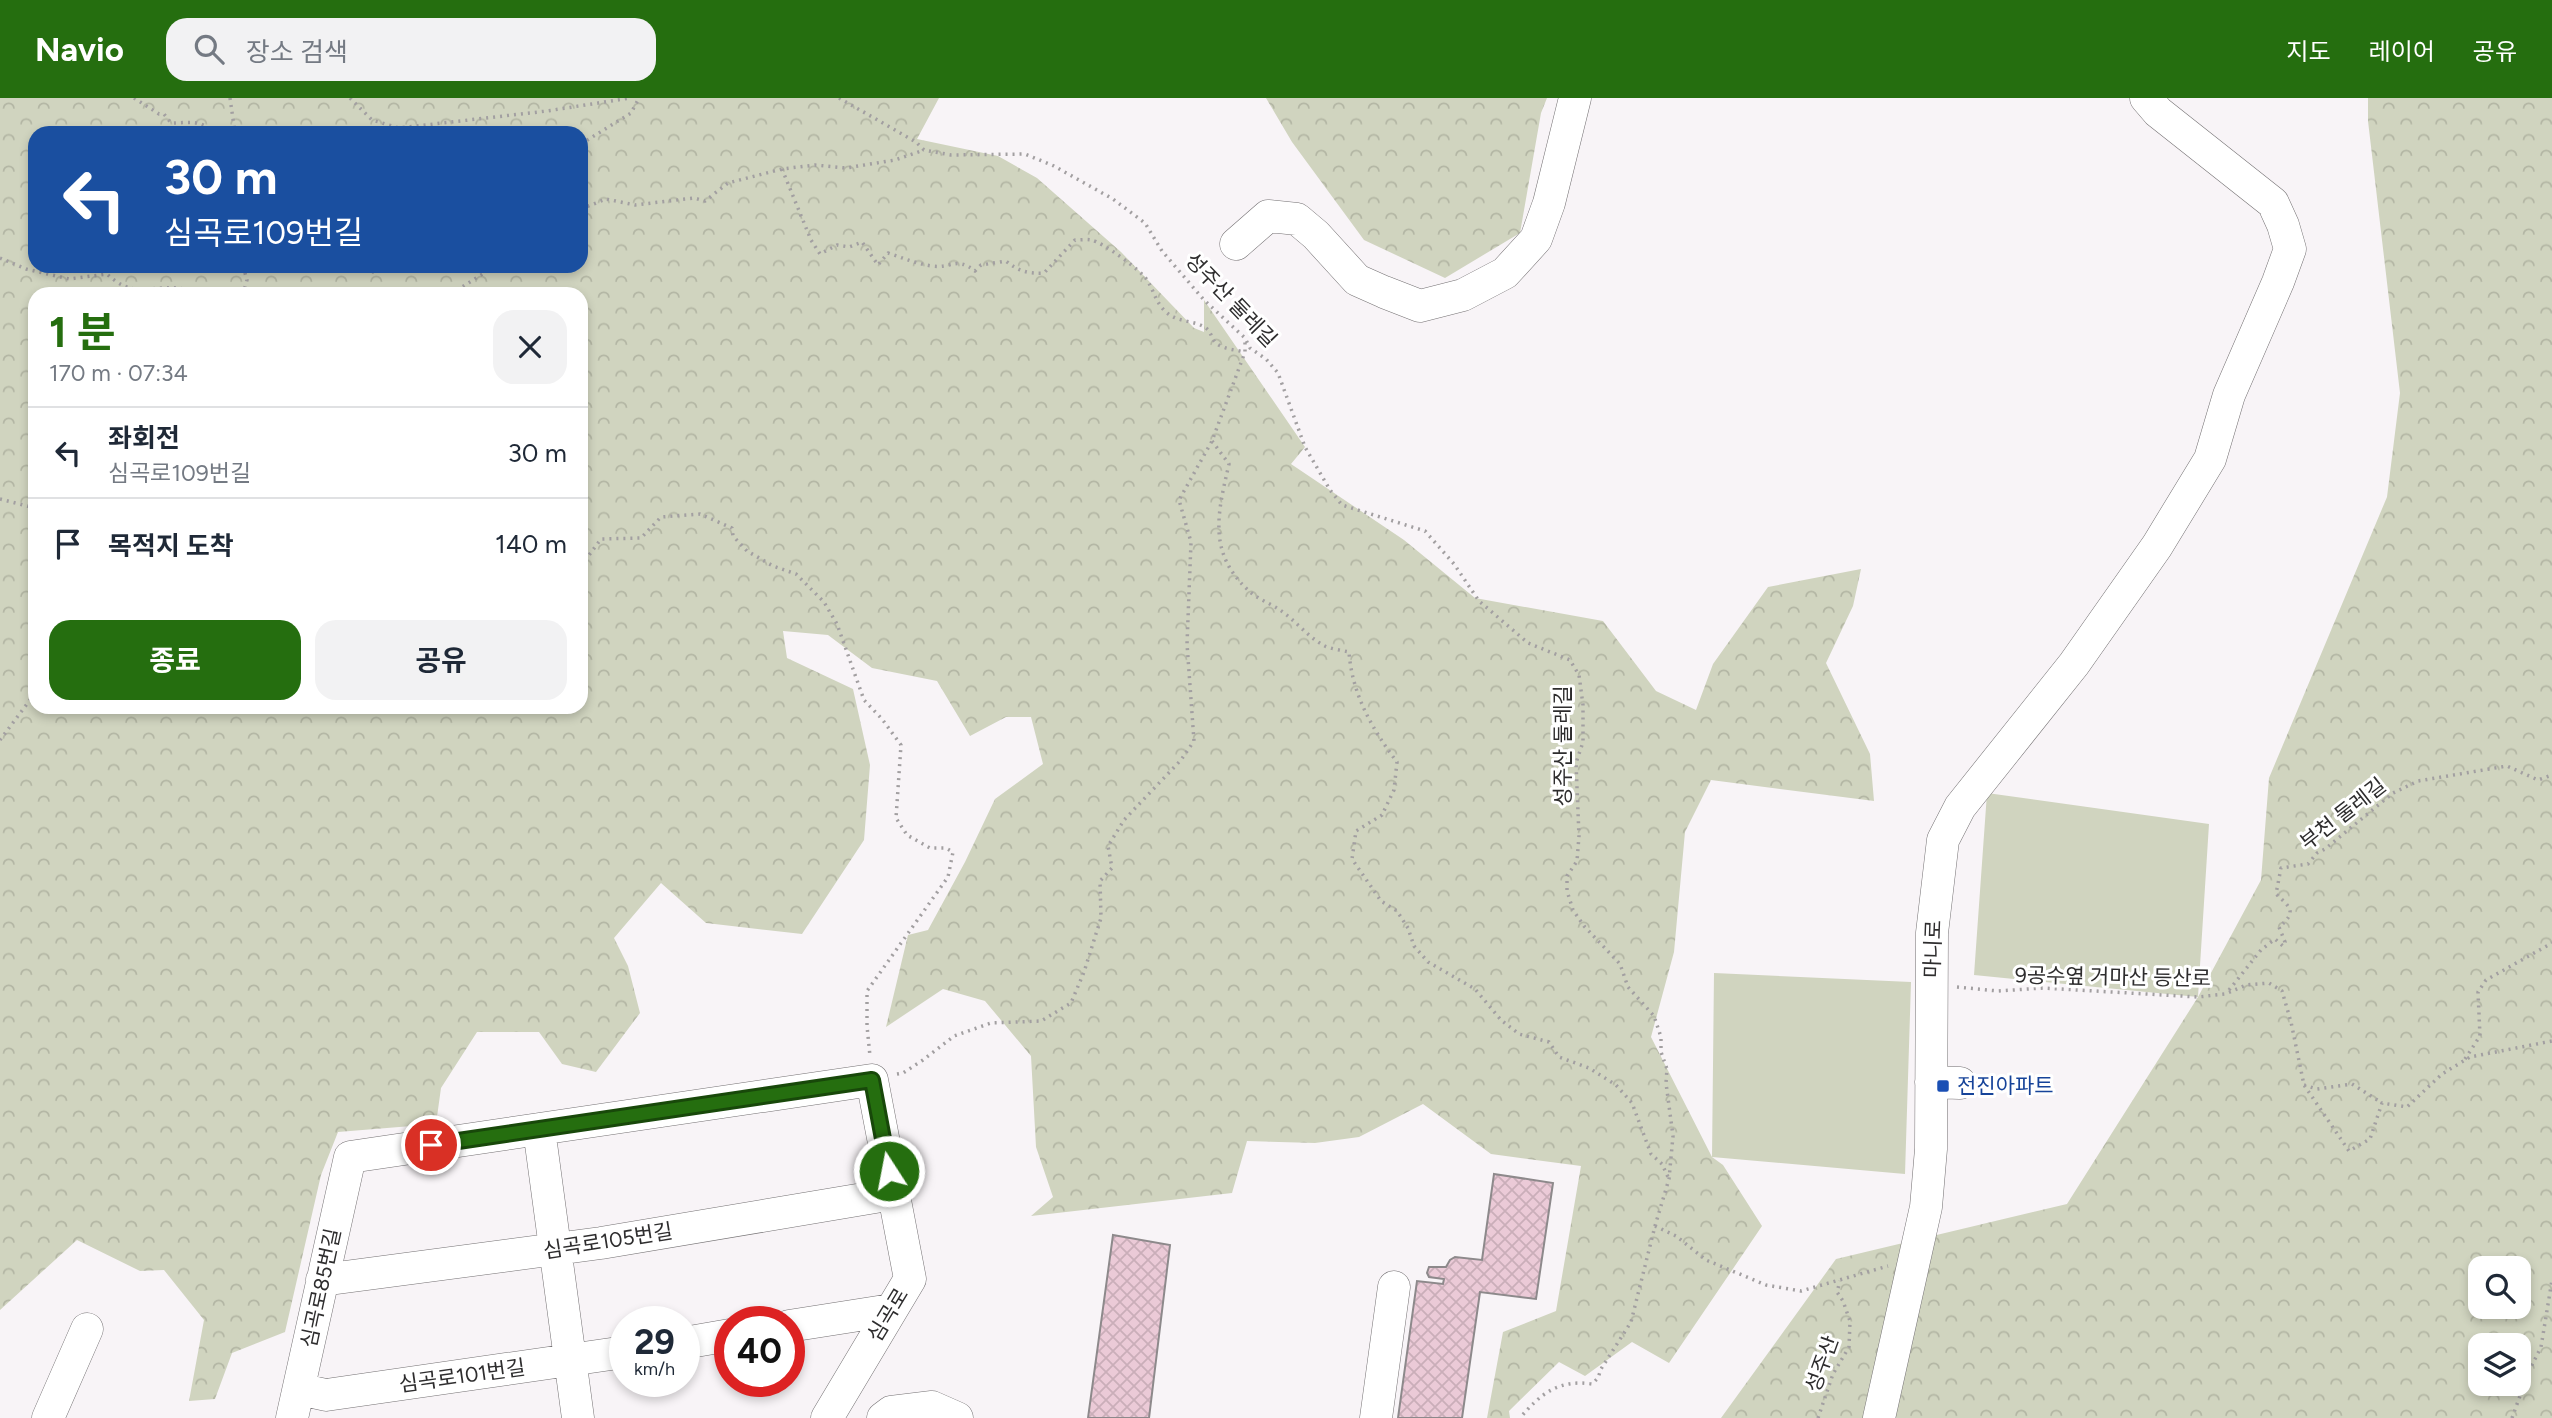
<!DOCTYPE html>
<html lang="ko">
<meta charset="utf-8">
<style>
body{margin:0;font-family:Figtree,"Noto Sans KR",sans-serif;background:#f2f2f3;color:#1f2937;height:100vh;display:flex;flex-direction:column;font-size:26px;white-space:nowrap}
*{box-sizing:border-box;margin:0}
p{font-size:23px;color:#747a83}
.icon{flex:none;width:38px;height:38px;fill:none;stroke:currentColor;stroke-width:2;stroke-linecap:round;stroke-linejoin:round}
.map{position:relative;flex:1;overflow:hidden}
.sheet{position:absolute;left:28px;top:189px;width:560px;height:427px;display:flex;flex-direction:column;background:#fff;border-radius:21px;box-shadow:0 4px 10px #0003}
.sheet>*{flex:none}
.banner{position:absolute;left:28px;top:28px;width:560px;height:147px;border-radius:21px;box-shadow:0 4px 10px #0003;background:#1a4fa0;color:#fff;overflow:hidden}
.buttons{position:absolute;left:2468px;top:1158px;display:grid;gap:14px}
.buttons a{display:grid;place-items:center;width:63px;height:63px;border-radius:14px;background:#fff;box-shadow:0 4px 10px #0003;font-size:35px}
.speed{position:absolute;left:609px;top:1208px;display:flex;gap:14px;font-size:35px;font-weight:700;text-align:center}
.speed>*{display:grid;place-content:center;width:91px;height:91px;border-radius:50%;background:#fff;box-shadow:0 4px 10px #0003;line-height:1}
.speed small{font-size:18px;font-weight:400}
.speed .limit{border:10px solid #d22;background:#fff;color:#111}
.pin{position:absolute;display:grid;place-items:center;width:60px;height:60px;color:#fff;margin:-30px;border:4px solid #fff;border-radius:50%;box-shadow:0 2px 7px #0007}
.me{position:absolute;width:77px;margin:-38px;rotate:349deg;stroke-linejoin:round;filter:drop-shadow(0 0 5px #0008)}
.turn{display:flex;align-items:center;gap:24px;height:147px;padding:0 21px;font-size:32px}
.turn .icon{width:91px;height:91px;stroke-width:2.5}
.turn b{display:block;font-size:49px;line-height:60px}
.round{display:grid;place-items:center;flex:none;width:74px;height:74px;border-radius:21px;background:#f2f2f3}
.overview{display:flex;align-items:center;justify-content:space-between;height:119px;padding:0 21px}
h1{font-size:42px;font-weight:700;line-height:52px;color:#256e0f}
.cta{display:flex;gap:14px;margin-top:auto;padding:14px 21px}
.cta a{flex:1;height:80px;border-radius:21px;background:#256e0f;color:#fff;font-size:28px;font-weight:700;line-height:80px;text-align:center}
.cta a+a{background:#f2f2f3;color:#1f2937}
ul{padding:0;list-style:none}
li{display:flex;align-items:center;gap:21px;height:91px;padding:0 21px;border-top:2px solid #e0e1e3}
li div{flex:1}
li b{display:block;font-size:26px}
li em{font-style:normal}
header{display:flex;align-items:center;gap:42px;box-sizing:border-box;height:98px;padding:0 35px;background:#256e0f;color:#fff}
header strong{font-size:33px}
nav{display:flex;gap:38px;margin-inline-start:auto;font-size:24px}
.search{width:490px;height:63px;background:#f2f2f3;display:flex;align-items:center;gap:18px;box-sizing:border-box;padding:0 24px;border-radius:21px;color:#747a83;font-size:26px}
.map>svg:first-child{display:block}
.forest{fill:url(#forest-crowns);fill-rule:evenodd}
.green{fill:#d0d4bf}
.building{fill:url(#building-cross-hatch);stroke:#8d898b;stroke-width:2}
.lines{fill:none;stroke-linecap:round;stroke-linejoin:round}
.minor-casing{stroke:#747173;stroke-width:33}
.path{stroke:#a29fa1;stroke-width:3.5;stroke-dasharray:2 5;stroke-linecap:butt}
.minor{stroke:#fff;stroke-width:32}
.route-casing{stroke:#18480a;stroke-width:18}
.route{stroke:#256e0f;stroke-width:12}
.transit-dot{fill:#1a4fb4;stroke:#fff;stroke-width:2.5}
.labels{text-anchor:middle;stroke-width:6;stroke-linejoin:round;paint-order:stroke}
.street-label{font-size:21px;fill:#2e2d2e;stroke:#fff}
.transit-label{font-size:21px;fill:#164399;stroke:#fff;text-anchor:start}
</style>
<header>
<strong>Navio</strong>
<div class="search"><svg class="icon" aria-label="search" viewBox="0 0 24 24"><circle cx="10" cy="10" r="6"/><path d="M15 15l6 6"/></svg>장소 검색</div>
<nav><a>지도</a><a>레이어</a><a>공유</a></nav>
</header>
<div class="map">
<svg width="2552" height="1320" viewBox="0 0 2552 1320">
<defs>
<pattern id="forest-crowns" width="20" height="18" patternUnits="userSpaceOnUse" patternTransform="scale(1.75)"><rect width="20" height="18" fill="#d0d4bf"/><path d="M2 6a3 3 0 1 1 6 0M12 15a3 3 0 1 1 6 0" fill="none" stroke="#b3b6a4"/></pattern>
<pattern id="building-cross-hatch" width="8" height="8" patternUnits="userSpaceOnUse" patternTransform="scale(1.75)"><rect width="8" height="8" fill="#ebcad7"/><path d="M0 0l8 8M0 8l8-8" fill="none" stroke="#caaeb9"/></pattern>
</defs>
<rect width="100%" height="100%" fill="#f8f4f7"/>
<!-- forest -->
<path class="forest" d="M 0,0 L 939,0 L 917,41 L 998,58 L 1037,80 L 1121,154 L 1194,230 L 1204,234 L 1204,202 L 1305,349 L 1291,366 L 1404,442 L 1475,500 L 1603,523 L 1656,593 L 1696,612 L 1713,566 L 1768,489 L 1861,471 L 1853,508 L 1826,565 L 1870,656 L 1874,703 L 1711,682 L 1685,734 L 1674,854 L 1651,939 L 1712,1059 L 1723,1067 L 1762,1128 L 1669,1265 L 1632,1244 L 1585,1278 L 1559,1264 L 1509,1313 L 1510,1320 L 1487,1320 L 1503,1234 L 1556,1213 L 1581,1068 L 1491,1056 L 1423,1006 L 1359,1039 L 1315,1045 L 1247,1043 L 1232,1095 L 1031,1118 L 1053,1099 L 1036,1049 L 1031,958 L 985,903 L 943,891 L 886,929 L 908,837 L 928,832 L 965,764 L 995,701 L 1043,666 L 1031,619 L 1006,619 L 970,638 L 937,583 L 872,570 L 828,537 L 783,533 L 787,560 L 853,591 L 870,667 L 864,742 L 802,836 L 706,825 L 661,785 L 614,840 L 628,868 L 640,915 L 596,974 L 562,966 L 539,934 L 477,934 L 441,990 L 436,1026 L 338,1034 L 321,1077 L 285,1234 L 232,1255 L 215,1301 L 189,1303 L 204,1222 L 164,1172 L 140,1173 L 77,1142 L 0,1212 ZM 35,35 L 581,35 L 581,168 L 35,168 ZM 35,196 L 581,196 L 581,609 L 35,609 Z
M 1266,0 L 1547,0 L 1541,15 L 1520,135 L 1445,180 L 1364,142 L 1292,44 Z
M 2368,0 L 2552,0 L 2552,1320 L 1721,1320 L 1836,1161 L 2067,1106 L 2198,899 L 2261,782 L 2269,680 L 2387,399 L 2400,295 L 2368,23 ZM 2480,1171 L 2518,1171 L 2518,1209 L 2480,1209 ZM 2480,1248 L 2518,1248 L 2518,1286 L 2480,1286 Z"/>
<!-- green -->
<path class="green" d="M 1987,695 L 2209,726 L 2198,899 L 1974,877 Z
M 1714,875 L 1911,884 L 1905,1076 L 1712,1059 Z"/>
<!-- building -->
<path class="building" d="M 1494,1076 L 1553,1085 L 1536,1201 L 1480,1194 L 1462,1320 L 1398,1320 L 1417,1183 L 1443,1186 L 1444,1181 L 1429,1179 L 1427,1175 L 1429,1169 L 1446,1169 L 1450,1162 L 1455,1159 L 1482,1162 Z
M 1113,1137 L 1170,1147 L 1149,1320 L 1088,1320 Z"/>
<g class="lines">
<!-- minor casing -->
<g class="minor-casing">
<path id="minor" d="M 1236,146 L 1268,118 L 1297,121 L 1316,137 L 1357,182 L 1384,194 L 1420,208 L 1463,197 L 1505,175 L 1536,141 L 1549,105 L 1575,0
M 1931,984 L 1960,985
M 539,1031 L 578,1320
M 322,1182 L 601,1145 L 893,1096
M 789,1228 L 891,1212
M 684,1245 L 730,1237
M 299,1291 L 326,1297 L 625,1254
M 48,1320 L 87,1231
M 292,1320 L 350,1059 L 872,982 L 910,1181 L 827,1320
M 883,1320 L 891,1314 L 932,1309 L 957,1320
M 1376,1320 L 1394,1189
M 1879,1320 L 1926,1109 L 1931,1051 L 1932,835 L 1943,742 L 1960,709 L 2074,566 L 2157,448 L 2210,361 L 2229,297 L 2278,184 L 2290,151 L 2283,127 L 2273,105 L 2158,14 L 2146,0"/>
</g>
<!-- path -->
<path class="path" d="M 134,0 L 159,16 L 164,16 L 171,25 C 187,25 203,21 213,35
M 230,0 L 235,35
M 350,0 L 372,22 L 399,30 L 547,13 L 630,0
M 839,0 L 916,44 L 924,52 L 951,57 L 1025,56 L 1054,68 L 1113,101 L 1145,125 L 1162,153 L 1204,202 L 1245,240 L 1250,250 L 1266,261 L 1278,275 L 1305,349 L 1330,392 L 1342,407 L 1425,433 L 1454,466 L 1479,503 L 1528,545 L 1570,562 L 1579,577 L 1583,607 L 1583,644 L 1576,665 L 1579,738 L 1577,763 L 1567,778 L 1567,793 L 1573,812 L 1584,828 L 1620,866 L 1628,889 L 1654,918 L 1661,939 L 1661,954 L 1667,971 L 1666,985 L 1673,1038 L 1669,1081 L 1655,1128 L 1631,1224 L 1601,1271 L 1598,1280 L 1592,1286 C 1559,1281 1540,1296 1520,1320
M 581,46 L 631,15 L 639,0
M 782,71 L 811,142 L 820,156 L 837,147 L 849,149 L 862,144 L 878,167 L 888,155 C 903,160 917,166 932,168 C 951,171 956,158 975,173 L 981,167 L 1006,163 C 1018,173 1028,176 1044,175 L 1075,142 C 1080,142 1086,141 1091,142 C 1101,143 1142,173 1147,182 C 1154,193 1156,205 1166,214 C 1178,225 1195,222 1206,230 C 1211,234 1211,239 1215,244 C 1221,251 1236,252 1245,254
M 581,111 L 606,101 L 635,107 L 694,100 L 705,103 L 728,85 L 782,71 L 815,67 L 846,70 L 895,62 L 924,52
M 0,160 L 26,171 L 69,181 L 107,176 C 132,200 148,188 177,190 C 186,191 196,194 205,196
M 243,168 L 247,182 L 243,196
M 367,168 L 373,174 L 401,168
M 451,196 L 495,168
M 1212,343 L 1229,366 C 1218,414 1207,454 1248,492 C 1257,501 1270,505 1280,512 C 1295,522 1307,538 1323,547 C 1330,551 1341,552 1349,554 C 1352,596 1372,631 1397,664 L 1394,692 L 1382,717 L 1356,733 L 1352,761 L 1381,803 L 1397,813 L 1408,830 L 1414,848 L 1428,864 L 1475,891 L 1501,922 L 1519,936 L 1549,944 L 1559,959 L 1589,970 L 1616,987 L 1632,1005 L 1651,1056 L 1662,1066 L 1668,1079
M 0,401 L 35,410
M 581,468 L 601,441 L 641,440 L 661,419 L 700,416 L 732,430 L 733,438 L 747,453 L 773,468 L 796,476 L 824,504 L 837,526 L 864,602 L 882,621 L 901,647 L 896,720 L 907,737 L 930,750 L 946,750 L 953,754 L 948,779 L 867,893 L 867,928 L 870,958
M 0,642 L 33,598 L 35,591
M 1957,889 L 1998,893 L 2043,890 L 2198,899 L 2225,896 L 2246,887 L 2269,885 L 2282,893 L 2291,924 L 2304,987 L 2349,1053 L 2370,1041 L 2382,1005 L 2407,1009 L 2442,976 L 2470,959 L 2552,943
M 2229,892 L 2261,852 L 2275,841 L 2283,848 L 2285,844 L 2279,829 C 2297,814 2291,810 2276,796 L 2281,770 L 2308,766 L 2317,755 L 2325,751 L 2393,695 L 2418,683 L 2507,668 L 2538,682 L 2552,677
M 2465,961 L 2480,938 L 2478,894 L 2486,882 L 2552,845
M 897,976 L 903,975 L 923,962 L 954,938 L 991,925 L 1041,923 L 1071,905 L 1084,874 L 1101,820 L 1100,783 L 1112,770 L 1108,748 L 1124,722 L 1181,662 L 1194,643 L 1187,546 L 1191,444 L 1179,402 L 1212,343 L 1245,254 L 1245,241
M 2304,987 L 2317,991 L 2352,986 L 2382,1005
M 1655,1128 L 1676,1138 L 1706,1162 L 1766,1187 L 1801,1193 L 1888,1168
M 1818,1320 L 1833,1276 L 1849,1249 L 1850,1223 L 1843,1203 L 1837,1194 L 1840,1183
M 2512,1320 L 2529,1273 L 2541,1249 L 2552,1182"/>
<!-- minor -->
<use href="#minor" class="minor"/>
</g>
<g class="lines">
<!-- route casing -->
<g class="route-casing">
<path id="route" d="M 431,1047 L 872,982 L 889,1073"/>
</g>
<!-- route -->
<use href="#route" class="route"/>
</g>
<!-- markers -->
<rect class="transit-dot" x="1936" y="981" width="14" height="14" rx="3.5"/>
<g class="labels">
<!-- street labels -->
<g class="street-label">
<text transform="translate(1231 202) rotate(46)" y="7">성주산 둘레길</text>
<text transform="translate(1563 648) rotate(-90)" y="7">성주산 둘레길</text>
<text transform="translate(2343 716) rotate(-38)" y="7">부천 둘레길</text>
<text transform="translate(1933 851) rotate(-88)" y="7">마니로</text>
<text transform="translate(2113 879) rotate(1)" y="7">9공수옆 거마산 등산로</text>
<text transform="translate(608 1143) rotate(-9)" y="7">심곡로105번길</text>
<text transform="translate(321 1190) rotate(-78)" y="7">심곡로85번길</text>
<text transform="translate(888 1217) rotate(-59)" y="7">심곡로</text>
<text transform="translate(1822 1266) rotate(-70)" y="7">성주산</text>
<text transform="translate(462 1278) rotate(-8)" y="7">심곡로101번길</text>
</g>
<!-- transit labels -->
<g class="transit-label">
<text x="1957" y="995">전진아파트</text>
</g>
</g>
</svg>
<div class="buttons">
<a><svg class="icon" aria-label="search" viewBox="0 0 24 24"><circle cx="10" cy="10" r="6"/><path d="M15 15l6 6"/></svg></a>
<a><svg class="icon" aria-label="layers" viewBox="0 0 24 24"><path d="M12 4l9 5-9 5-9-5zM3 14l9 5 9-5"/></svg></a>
</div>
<div class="speed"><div>29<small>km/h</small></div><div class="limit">40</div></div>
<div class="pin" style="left:431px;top:1047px;background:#d93025"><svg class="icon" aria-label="arrive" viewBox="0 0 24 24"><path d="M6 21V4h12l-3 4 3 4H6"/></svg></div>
<svg class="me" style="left:889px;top:1073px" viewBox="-20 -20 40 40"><circle r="17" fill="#256e0f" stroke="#fff" stroke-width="3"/><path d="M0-11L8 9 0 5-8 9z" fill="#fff"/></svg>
<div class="banner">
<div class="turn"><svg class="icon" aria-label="left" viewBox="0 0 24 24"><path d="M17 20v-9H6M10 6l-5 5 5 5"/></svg><div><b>30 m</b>심곡로109번길</div></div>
</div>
<section class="sheet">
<div class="overview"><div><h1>1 분</h1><p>170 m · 07:34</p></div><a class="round"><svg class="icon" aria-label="close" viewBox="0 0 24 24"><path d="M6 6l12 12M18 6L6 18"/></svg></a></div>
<ul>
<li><svg class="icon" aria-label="left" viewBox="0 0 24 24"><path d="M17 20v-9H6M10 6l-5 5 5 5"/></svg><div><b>좌회전</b><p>심곡로109번길</p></div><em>30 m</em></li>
<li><svg class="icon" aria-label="arrive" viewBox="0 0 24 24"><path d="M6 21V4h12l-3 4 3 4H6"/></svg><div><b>목적지 도착</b></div><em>140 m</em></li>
</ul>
<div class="cta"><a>종료</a><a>공유</a></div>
</section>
</div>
